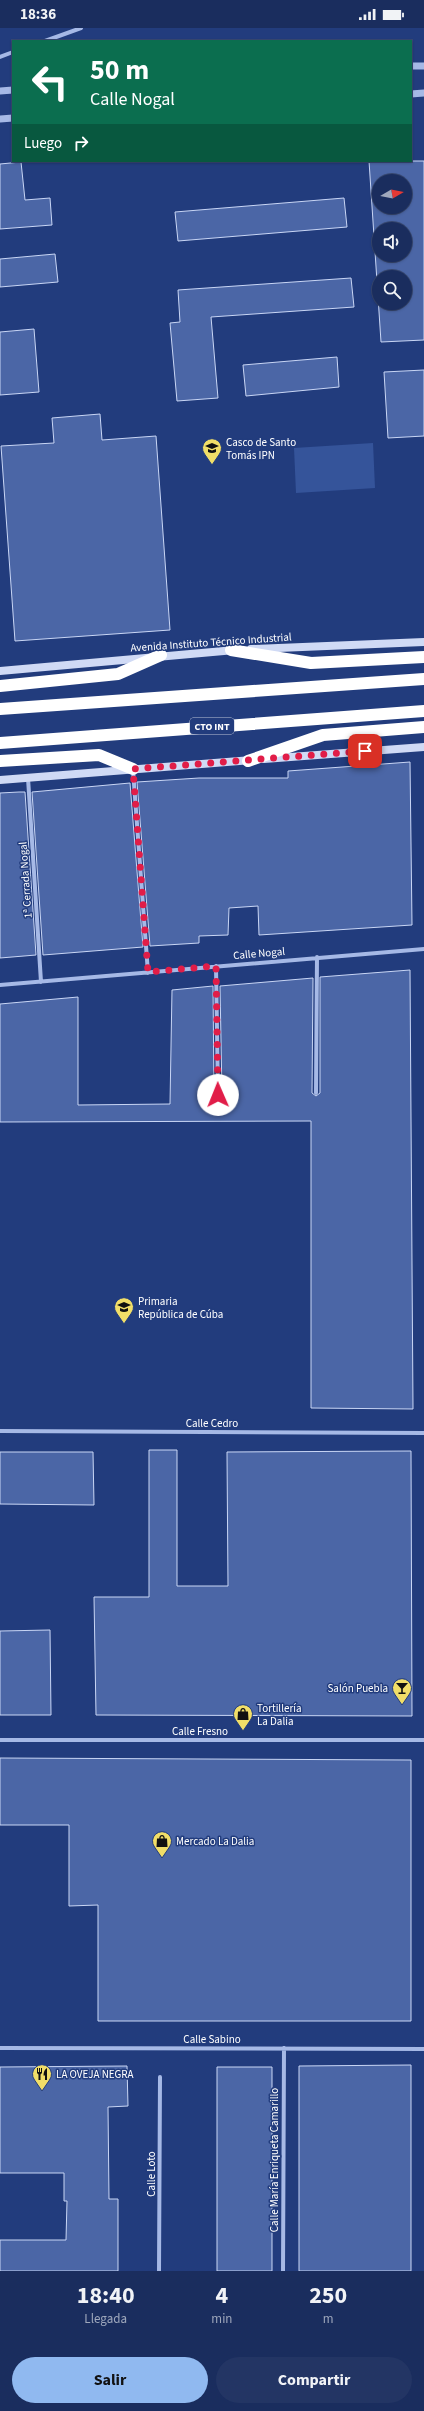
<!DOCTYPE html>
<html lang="es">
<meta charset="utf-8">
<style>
body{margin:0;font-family:"Source Sans 3",sans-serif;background:#233564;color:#f1f3f6;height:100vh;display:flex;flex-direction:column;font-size:15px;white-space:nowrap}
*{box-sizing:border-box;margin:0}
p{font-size:13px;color:#9fa8bc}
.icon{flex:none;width:22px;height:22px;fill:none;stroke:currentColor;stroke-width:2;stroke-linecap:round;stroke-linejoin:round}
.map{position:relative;height:2243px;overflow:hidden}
.details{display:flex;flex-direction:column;background:#1a2d5e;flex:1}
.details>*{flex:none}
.hud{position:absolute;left:12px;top:12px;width:400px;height:122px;border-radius:0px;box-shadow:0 1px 3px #0004,0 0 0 1px #384973;background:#0b6e4f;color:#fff;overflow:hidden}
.needle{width:26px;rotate:80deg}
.tools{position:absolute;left:372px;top:146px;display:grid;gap:8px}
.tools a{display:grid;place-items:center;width:40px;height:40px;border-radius:50%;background:#1a2d5e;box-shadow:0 1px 3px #0004,0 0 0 1px #384973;font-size:20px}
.pin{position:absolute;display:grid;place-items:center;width:34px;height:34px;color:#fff;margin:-17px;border-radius:8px;box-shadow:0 2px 6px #0006}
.me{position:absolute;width:44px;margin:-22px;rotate:359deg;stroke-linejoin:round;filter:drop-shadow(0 0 3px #0008)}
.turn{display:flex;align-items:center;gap:14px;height:84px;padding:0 12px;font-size:18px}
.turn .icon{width:52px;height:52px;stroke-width:2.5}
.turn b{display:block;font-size:28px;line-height:34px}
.then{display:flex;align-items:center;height:38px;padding:0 12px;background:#0003;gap:8px;font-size:15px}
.eta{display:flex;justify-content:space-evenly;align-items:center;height:68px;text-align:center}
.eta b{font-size:24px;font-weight:700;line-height:28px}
.primary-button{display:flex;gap:8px;margin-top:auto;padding:8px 12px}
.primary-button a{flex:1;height:46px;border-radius:24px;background:#90b9f0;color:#111;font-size:16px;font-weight:700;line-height:46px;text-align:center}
.primary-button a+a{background:#233564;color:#f1f3f6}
.status{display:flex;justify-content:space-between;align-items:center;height:28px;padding:0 20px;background:#1a2d5e;direction:ltr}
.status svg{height:11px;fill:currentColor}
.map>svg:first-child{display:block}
.green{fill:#35549a}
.building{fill:#4b66a6;stroke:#c9d6f5;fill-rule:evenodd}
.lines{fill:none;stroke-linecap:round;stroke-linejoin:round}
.minor{stroke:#a6b9e6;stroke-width:4}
.tertiary{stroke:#a6b9e6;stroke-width:7}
.secondary{stroke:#d0daf5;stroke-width:8}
.motorway{stroke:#fff;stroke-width:12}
.route{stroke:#e11d48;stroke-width:7;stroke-dasharray:0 12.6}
.labels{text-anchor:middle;stroke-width:3;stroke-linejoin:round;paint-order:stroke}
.shield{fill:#223c7d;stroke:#bdc4d8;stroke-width:1}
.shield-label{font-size:10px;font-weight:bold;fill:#fff}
.poi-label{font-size:11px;fill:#fff;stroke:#223c7d;text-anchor:start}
.street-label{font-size:11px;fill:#fff;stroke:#223c7d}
</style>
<div class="status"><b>18:36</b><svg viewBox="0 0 49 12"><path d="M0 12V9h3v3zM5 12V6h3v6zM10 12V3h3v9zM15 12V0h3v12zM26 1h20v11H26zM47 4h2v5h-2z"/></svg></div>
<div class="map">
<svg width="424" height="2243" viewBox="0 0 424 2243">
<rect width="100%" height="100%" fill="#223c7d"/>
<!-- green -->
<path class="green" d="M 373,415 L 375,460 L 296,465 L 294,420 Z"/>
<!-- building -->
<path class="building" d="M 369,133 L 424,133 L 424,312 L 381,314 ZM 379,153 L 405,153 L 405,179 L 379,179 ZM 379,201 L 405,201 L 405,227 L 379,227 ZM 379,249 L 405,249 L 405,275 L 379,275 Z
M 21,134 L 25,172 L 50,170 L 52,197 L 0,201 L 0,136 Z
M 344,170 L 347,199 L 178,213 L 175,184 Z
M 55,226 L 58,254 L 0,259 L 0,231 Z
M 351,250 L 354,279 L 211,289 L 218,370 L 177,373 L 170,295 L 180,294 L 178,262 Z
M 34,301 L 39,364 L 0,367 L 0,304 Z
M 337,329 L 339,359 L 246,368 L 243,337 Z
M 424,342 L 424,408 L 388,410 L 384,344 Z
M 100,386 L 102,412 L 156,408 L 170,602 L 15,613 L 1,418 L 54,415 L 52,390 Z
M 410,734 L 412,897 L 259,907 L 258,878 L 229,880 L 228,907 L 199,908 L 199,915 L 150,918 L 137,754 L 199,750 L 288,750 L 288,743 Z
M 130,755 L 143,919 L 43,927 L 32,764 Z
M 19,764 L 25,764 L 36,927 L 0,930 L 0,765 Z
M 410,942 L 413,1381 L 311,1380 L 311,1093 L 0,1094 L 0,976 L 78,969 L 78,1077 L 170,1076 L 172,962 L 213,958 L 214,1067 L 218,1070 L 222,1067 L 220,958 L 313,950 L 312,1065 L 316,1068 L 320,1065 L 320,949 Z
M 149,1422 L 177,1422 L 177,1558 L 228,1558 L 227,1424 L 411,1423 L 412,1688 L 96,1687 L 94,1569 L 149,1569 Z
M 0,1424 L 93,1424 L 94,1477 L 0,1476 Z
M 50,1602 L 51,1687 L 0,1687 L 0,1603 Z
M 0,1730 L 411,1732 L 411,1993 L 98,1993 L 98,1877 L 69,1878 L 69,1797 L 0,1797 Z
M 411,2037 L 411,2243 L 299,2243 L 299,2038 Z
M 127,2038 L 128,2078 L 108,2079 L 109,2171 L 118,2171 L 118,2243 L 0,2243 L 0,2212 L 66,2212 L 67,2173 L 64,2173 L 64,2145 L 0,2145 L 0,2039 Z
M 217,2039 L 272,2039 L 272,2243 L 217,2243 Z"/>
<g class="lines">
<!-- minor -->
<path class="minor" d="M 45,13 L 81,0
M 0,29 L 13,24
M 133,742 L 148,945
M 28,750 L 41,954
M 216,938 L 218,1067
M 0,957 L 424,921
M 316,1065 L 317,929
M 0,1403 L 424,1405
M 0,1712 L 424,1712
M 0,2020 L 424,2021
M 159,2243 L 160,2049
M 283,2243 L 284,2020"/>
<!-- tertiary -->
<path class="tertiary" d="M 411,38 L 424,38
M 0,63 L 13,62
M 411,66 L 424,65
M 0,91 L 13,90"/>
<!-- secondary -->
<path class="secondary" d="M 251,621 L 424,614
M 0,643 L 235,622
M 264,731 L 424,719
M 0,752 L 252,732"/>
<!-- motorway -->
<path class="motorway" d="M 231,622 L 311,635 L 424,629
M 0,658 L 118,646 L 161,627
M 0,681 L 424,651
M 0,715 L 424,683
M 0,733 L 99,727 L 133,741
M 248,733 L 323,707 L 424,699"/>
</g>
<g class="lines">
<!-- route -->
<path class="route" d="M 218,1067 L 216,938 L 148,944 L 133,741 L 365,723"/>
</g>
<!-- icons -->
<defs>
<g id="university-pin" transform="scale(1)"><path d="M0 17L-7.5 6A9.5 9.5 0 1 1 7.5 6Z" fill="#f1de68" stroke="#223c7d"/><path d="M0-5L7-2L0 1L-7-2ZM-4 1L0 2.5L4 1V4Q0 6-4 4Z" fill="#111"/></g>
<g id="school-pin" transform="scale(1)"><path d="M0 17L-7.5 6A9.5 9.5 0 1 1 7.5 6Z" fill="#f1de68" stroke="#223c7d"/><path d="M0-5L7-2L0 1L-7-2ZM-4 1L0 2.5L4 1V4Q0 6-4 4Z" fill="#111"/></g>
<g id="bar-pin" transform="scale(1)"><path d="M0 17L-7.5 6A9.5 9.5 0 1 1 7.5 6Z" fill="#f1de68" stroke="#223c7d"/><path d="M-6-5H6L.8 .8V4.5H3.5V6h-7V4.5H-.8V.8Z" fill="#111"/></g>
<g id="shop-pin" transform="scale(1)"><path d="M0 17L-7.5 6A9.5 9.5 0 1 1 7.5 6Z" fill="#f1de68" stroke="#223c7d"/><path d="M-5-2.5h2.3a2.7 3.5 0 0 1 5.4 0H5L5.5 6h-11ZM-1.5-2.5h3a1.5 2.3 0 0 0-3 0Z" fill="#111"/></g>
<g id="restaurant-pin" transform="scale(1)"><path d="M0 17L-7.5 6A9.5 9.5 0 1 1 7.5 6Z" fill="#f1de68" stroke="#223c7d"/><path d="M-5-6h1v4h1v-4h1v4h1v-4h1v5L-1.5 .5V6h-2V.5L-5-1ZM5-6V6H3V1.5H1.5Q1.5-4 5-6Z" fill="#111"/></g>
</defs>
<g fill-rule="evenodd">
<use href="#university-pin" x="212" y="420"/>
<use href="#school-pin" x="124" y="1279"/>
<use href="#bar-pin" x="402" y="1660"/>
<use href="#shop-pin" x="243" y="1686"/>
<use href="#shop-pin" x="162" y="1813"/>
<use href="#restaurant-pin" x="42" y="2046"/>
</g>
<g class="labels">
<!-- shield labels -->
<rect class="shield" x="190" y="690" width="44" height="16" rx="3"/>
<g class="shield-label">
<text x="212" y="702">CTO INT</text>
</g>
<!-- poi labels -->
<g class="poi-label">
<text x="226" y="418">Casco de Santo<tspan x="226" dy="13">Tomás IPN</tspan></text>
<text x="138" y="1277">Primaria<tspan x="138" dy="13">República de Cúba</tspan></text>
<text x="388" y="1664" text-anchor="end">Salón Puebla</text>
<text x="257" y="1684">Tortillería<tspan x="257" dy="13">La Dalia</tspan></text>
<text x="176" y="1817">Mercado La Dalia</text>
<text x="56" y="2050">LA OVEJA NEGRA</text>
</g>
<!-- street labels -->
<g class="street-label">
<text transform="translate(211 614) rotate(-4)" y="4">Avenida Instituto Técnico Industrial</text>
<text transform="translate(25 852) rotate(-94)" y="4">1ª Cerrada Nogal</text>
<text transform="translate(259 925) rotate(-5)" y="4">Calle Nogal</text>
<text x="212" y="1399">Calle Cedro</text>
<text x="200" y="1707">Calle Fresno</text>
<text x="212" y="2015">Calle Sabino</text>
<text transform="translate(274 2132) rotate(-90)" y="4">Calle María Enriqueta Camarillo</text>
<text transform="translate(151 2146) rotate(-90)" y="4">Calle Loto</text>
</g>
</g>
</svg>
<div class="tools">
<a><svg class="needle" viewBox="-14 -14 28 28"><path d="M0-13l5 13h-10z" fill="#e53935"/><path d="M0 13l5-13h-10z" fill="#9fa8bc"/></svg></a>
<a><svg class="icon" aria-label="sound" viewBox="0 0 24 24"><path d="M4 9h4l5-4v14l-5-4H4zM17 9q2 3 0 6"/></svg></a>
<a><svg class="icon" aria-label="search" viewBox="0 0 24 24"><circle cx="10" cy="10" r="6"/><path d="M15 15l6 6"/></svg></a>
</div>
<div class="pin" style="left:365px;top:723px;background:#d93025"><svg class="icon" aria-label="arrive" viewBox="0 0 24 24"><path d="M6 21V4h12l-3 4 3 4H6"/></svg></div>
<svg class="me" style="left:218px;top:1067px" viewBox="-20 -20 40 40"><circle r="19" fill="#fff"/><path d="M0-13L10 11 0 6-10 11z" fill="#e11d48"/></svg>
<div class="hud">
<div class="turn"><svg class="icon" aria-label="left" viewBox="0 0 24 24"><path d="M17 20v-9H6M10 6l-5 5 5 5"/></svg><div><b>50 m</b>Calle Nogal</div></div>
<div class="then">Luego<svg class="icon" aria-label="right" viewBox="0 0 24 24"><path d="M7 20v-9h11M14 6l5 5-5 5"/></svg></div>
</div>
</div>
<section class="details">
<div class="eta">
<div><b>18:40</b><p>Llegada</p></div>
<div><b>4</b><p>min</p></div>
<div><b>250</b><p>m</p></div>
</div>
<div class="primary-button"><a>Salir</a><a>Compartir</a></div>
</section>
